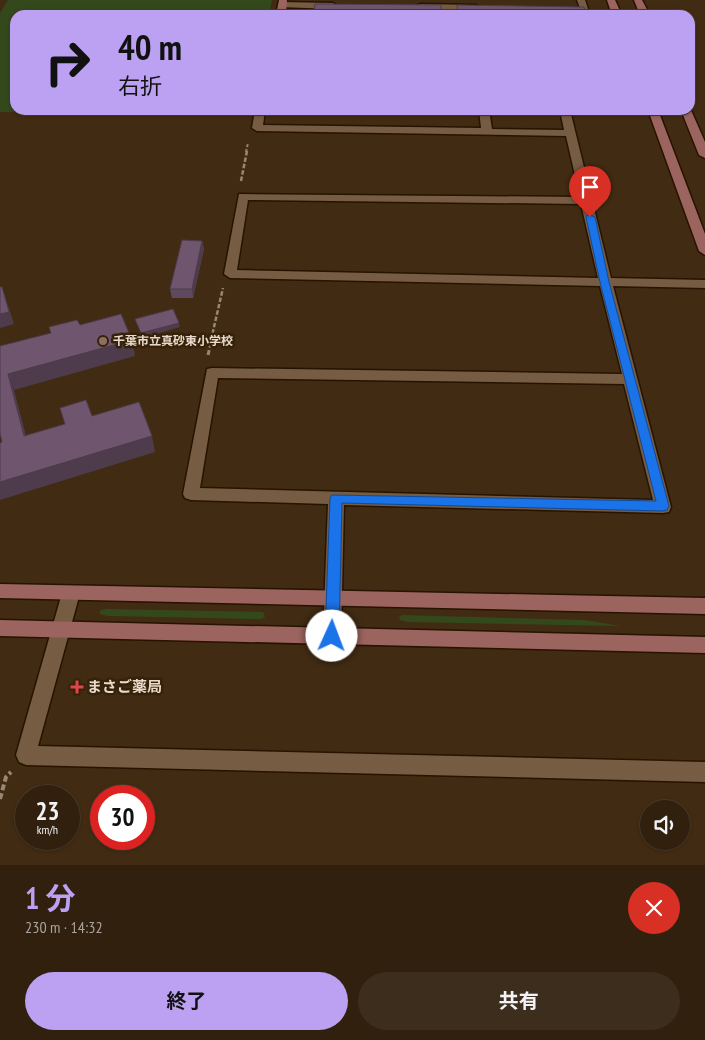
<!DOCTYPE html>
<html lang="ja">
<meta charset="utf-8">
<style>
body{margin:0;font-family:"PT Sans Narrow","Noto Sans JP",sans-serif;background:#3d2d1c;color:#f1f3f6;height:100vh;display:flex;flex-direction:column;font-size:19px;white-space:nowrap}
*{box-sizing:border-box;margin:0}
p{font-size:16px;color:#a8a39e}
.icon{flex:none;width:28px;height:28px;fill:none;stroke:currentColor;stroke-width:2;stroke-linecap:round;stroke-linejoin:round}
.map{position:relative;height:865px;overflow:hidden}
.panel{display:flex;flex-direction:column;background:#31200e;flex:1}
.panel>*{flex:none}
.banner{position:absolute;left:10px;top:10px;width:685px;height:105px;border-radius:15px;box-shadow:0 1px 4px #0004,0 0 0 1px #4c3e2e;background:#bca0f2;color:#111;overflow:hidden}
.fabs{position:absolute;left:640px;top:800px;display:grid;gap:10px}
.fabs a{display:grid;place-items:center;width:50px;height:50px;border-radius:50%;background:#31200e;box-shadow:0 1px 4px #0004,0 0 0 1px #4c3e2e;font-size:25px}
.speed{position:absolute;left:15px;top:785px;display:flex;gap:10px;font-size:25px;font-weight:700;text-align:center}
.speed>*{display:grid;place-content:center;width:65px;height:65px;border-radius:50%;background:#31200e;box-shadow:0 1px 4px #0004,0 0 0 1px #4c3e2e;line-height:1}
.speed small{font-size:12px;font-weight:400}
.speed .limit{border:8px solid #d22;background:#fff;color:#111}
.pin{position:absolute;display:grid;place-items:center;width:42px;height:42px;color:#fff;margin:-51px -21px;border-radius:50% 50% 50% 0;rotate:-45deg;box-shadow:0 0 5px #0007}
.pin .icon{rotate:45deg}
.me{position:absolute;width:55px;margin:-28px;rotate:2deg;stroke-linejoin:round;filter:drop-shadow(0 0 4px #0008)}
.turn{display:flex;align-items:center;gap:18px;height:105px;padding:0 25px;font-size:22px}
.turn .icon{width:65px;height:65px;stroke-width:2.5}
.turn b{display:block;font-size:35px;line-height:42px}
.round{display:grid;place-items:center;flex:none;width:52px;height:52px;border-radius:26px;background:#3d2d1c}
.summary{display:flex;align-items:center;justify-content:space-between;height:85px;padding:0 25px}
h1{font-size:30px;font-weight:700;line-height:38px;color:#bca0f2}
.button{display:flex;gap:10px;margin-top:auto;padding:10px 25px}
.button a{flex:1;height:58px;border-radius:30px;background:#bca0f2;color:#111;font-size:20px;font-weight:700;line-height:58px;text-align:center}
.button a+a{background:#3d2d1c;color:#f1f3f6}
.map>svg:first-child{display:block}
.green{fill:#34491b}
.lines{fill:none;stroke-linecap:round;stroke-linejoin:round}
.lane-casing{stroke:#271300;stroke-width:3}
.street-casing{stroke:#271300;stroke-width:3}
.secondary-casing{stroke:#271300;stroke-width:3}
.path-far3{stroke:#998774;stroke-width:2;stroke-dasharray:3 2;stroke-linecap:butt}
.path-far2{stroke:#998774;stroke-width:2.5;stroke-dasharray:4.5 2;stroke-linecap:butt}
.path-far1{stroke:#998774;stroke-width:3;stroke-dasharray:5 2.5;stroke-linecap:butt}
.path{stroke:#998774;stroke-width:4;stroke-dasharray:6 3;stroke-linecap:butt}
.lane{fill:#755c43;fill-rule:evenodd}
.street{fill:#755c43;fill-rule:evenodd}
.secondary{fill:#9c645f;fill-rule:evenodd}
.wall{fill:#5f495e}
.shaded-wall{fill:#4e3c4c}
.building{fill:#6f556d;stroke:#4e3c4c}
.route{fill:#1a73e8;stroke:#114b97}
.education-dot{fill:#8d6e63;stroke:#362208;stroke-width:2}
.health-dot{fill:#e0444e;stroke:#362208;stroke-width:2}
.labels{text-anchor:middle;stroke-width:5;stroke-linejoin:round;paint-order:stroke}
.poi-label{font-size:12px;font-weight:bold;fill:#e8dacc;stroke:#362208;text-anchor:start}
.near-poi-label{font-size:15px;font-weight:bold;fill:#e8dacc;stroke:#362208;text-anchor:start}
</style>
<div class="map">
<svg width="705" height="865" viewBox="0 0 705 865">
<rect width="100%" height="100%" fill="#412b13"/>
<!-- green -->
<path class="green" d="M 8,0 L 272,0 L 269,15 L 15,15 L 15,110 L 251,110 L 250,116 L 0,112 L 0,13 Z
M 104,609 L 263,612 L 265,617 L 261,619 L 108,616 L 100,614 L 100,611 Z
M 402,615 L 585,620 L 621,626 L 408,622 L 400,620 L 399,617 Z"/>
<g class="lines">
<!-- lane casing -->
<g class="lane-casing">
<path id="lane" d="M 282,2 L 333,3 L 337,6 L 333,9 L 279,7 L 278,5 Z
M 421,4 L 476,5 L 480,8 L 476,11 L 418,9 L 418,5 Z"/>
</g>
<!-- street casing -->
<g class="street-casing">
<path id="street" d="M 577,0 L 585,0 L 588,9 L 587,11 L 581,11 Z
M 255,110 L 265,110 L 263,125 L 481,128 L 479,110 L 489,110 L 492,129 L 564,130 L 560,110 L 570,110 L 611,278 L 705,280 L 705,288 L 613,286 L 671,507 L 669,512 L 663,513 L 344,505 L 341,636 L 338,642 L 332,644 L 326,642 L 323,636 L 328,504 L 191,500 L 185,498 L 183,494 L 207,369 L 212,368 L 622,374 L 600,286 L 230,278 L 224,274 L 239,194 L 580,197 L 566,136 L 257,131 L 252,128 ZM 248,200 L 581,204 L 598,278 L 237,270 ZM 218,378 L 624,384 L 653,500 L 200,488 Z
M 71,586 L 77,588 L 80,593 L 38,746 L 705,762 L 705,782 L 26,765 L 19,762 L 16,755 L 62,593 L 65,588 Z"/>
</g>
<!-- secondary casing -->
<g class="secondary-casing">
<path id="secondary" d="M 279,0 L 287,0 L 286,15 L 276,15 Z
M 607,0 L 615,0 L 622,15 L 612,15 Z
M 634,0 L 642,0 L 650,15 L 640,15 Z
M 690,108 L 705,142 L 705,158 L 699,155 L 681,110 L 690,110 Z
M 648,110 L 658,110 L 705,234 L 705,255 L 699,251 Z
M 0,584 L 705,598 L 705,614 L 0,598 Z
M 0,620 L 705,637 L 705,653 L 0,636 Z"/>
</g>
<!-- path-far3 -->
<path class="path-far3" d="M 246,152 L 248,143"/>
<!-- path-far2 -->
<path class="path-far2" d="M 241,181 L 247,151
M 211,340 L 223,288"/>
<!-- path-far1 -->
<path class="path-far1" d="M 208,355 L 212,339"/>
<!-- path -->
<path class="path" d="M 0,799 L 6,777 L 11,772"/>
<!-- lane -->
<use href="#lane" class="lane"/>
<!-- street -->
<use href="#street" class="street"/>
<!-- secondary -->
<use href="#secondary" class="secondary"/>
</g>
<!-- wall -->
<path class="wall" d="M 457,5 L 586,15 L 457,15 Z
M 314,12 L 441,13 L 441,15 L 314,15 Z
M 202,241 L 204,249 L 193,298 L 172,298 L 170,289 Z"/>
<!-- shaded-wall -->
<path class="shaded-wall" d="M 202,241 L 204,249 L 193,298 L 192,289 Z
M 2,287 L 14,324 L 0,328 L 0,314 Z
M 179,323 L 180,327 L 142,338 L 141,333 Z
M 132,340 L 135,356 L 14,390 L 30,451 L 24,436 L 8,374 Z
M 152,436 L 155,452 L 0,500 L 0,482 Z"/>
<!-- building -->
<path class="building" d="M 315,4 L 441,5 L 441,13 L 314,12 Z
M 457,5 L 584,7 L 586,15 L 458,14 Z
M 182,240 L 202,241 L 192,289 L 170,289 Z
M 0,287 L 2,287 L 9,312 L 0,314 Z
M 173,309 L 179,323 L 141,333 L 135,319 Z
M 121,314 L 132,340 L 8,374 L 24,436 L 65,424 L 60,408 L 86,400 L 92,416 L 139,402 L 152,436 L 0,482 L 0,443 L 2,442 L 0,433 L 0,346 L 51,333 L 49,327 L 77,320 L 80,325 Z"/>
<!-- route -->
<path class="route" d="M 587,215 L 590,215 L 595,217 L 609,282 L 669,506 L 667,510 L 663,511 L 342,503 L 339,636 L 337,640 L 332,642 L 327,640 L 325,636 L 330,498 L 332,495 L 656,501 L 600,282 L 586,217 Z"/>
<!-- markers -->
<circle class="education-dot" cx="103" cy="341" r="5"/>
<path class="health-dot" d="M74.5 679.5h5v5h5v5h-5v5h-5v-5h-5v-5h5z"/>
<g class="labels">
<!-- poi labels -->
<g class="poi-label">
<text x="113" y="345">千葉市立真砂東小学校</text>
</g>
<!-- near-poi labels -->
<g class="near-poi-label">
<text x="87" y="692">まさご薬局</text>
</g>
</g>
</svg>
<div class="fabs">
<a><svg class="icon" aria-label="sound" viewBox="0 0 24 24"><path d="M4 9h4l5-4v14l-5-4H4zM17 9q2 3 0 6"/></svg></a>
</div>
<div class="speed"><div>23<small>km/h</small></div><div class="limit">30</div></div>
<div class="pin" style="left:590px;top:217px;background:#d93025"><svg class="icon" aria-label="arrive" viewBox="0 0 24 24"><path d="M6 21V4h12l-3 4 3 4H6"/></svg></div>
<svg class="me" style="left:332px;top:636px" viewBox="-20 -20 40 40"><circle r="19" fill="#fff"/><path d="M0-13L10 11 0 6-10 11z" fill="#1a73e8"/></svg>
<div class="banner">
<div class="turn"><svg class="icon" aria-label="right" viewBox="0 0 24 24"><path d="M7 20v-9h11M14 6l5 5-5 5"/></svg><div><b>40 m</b>右折</div></div>
</div>
</div>
<section class="panel">
<div class="summary"><div><h1>1 分</h1><p>230 m · 14:32</p></div><a class="round" style="background:#d93025;color:#fff"><svg class="icon" aria-label="close" viewBox="0 0 24 24"><path d="M6 6l12 12M18 6L6 18"/></svg></a></div>
<div class="button"><a>終了</a><a>共有</a></div>
</section>
